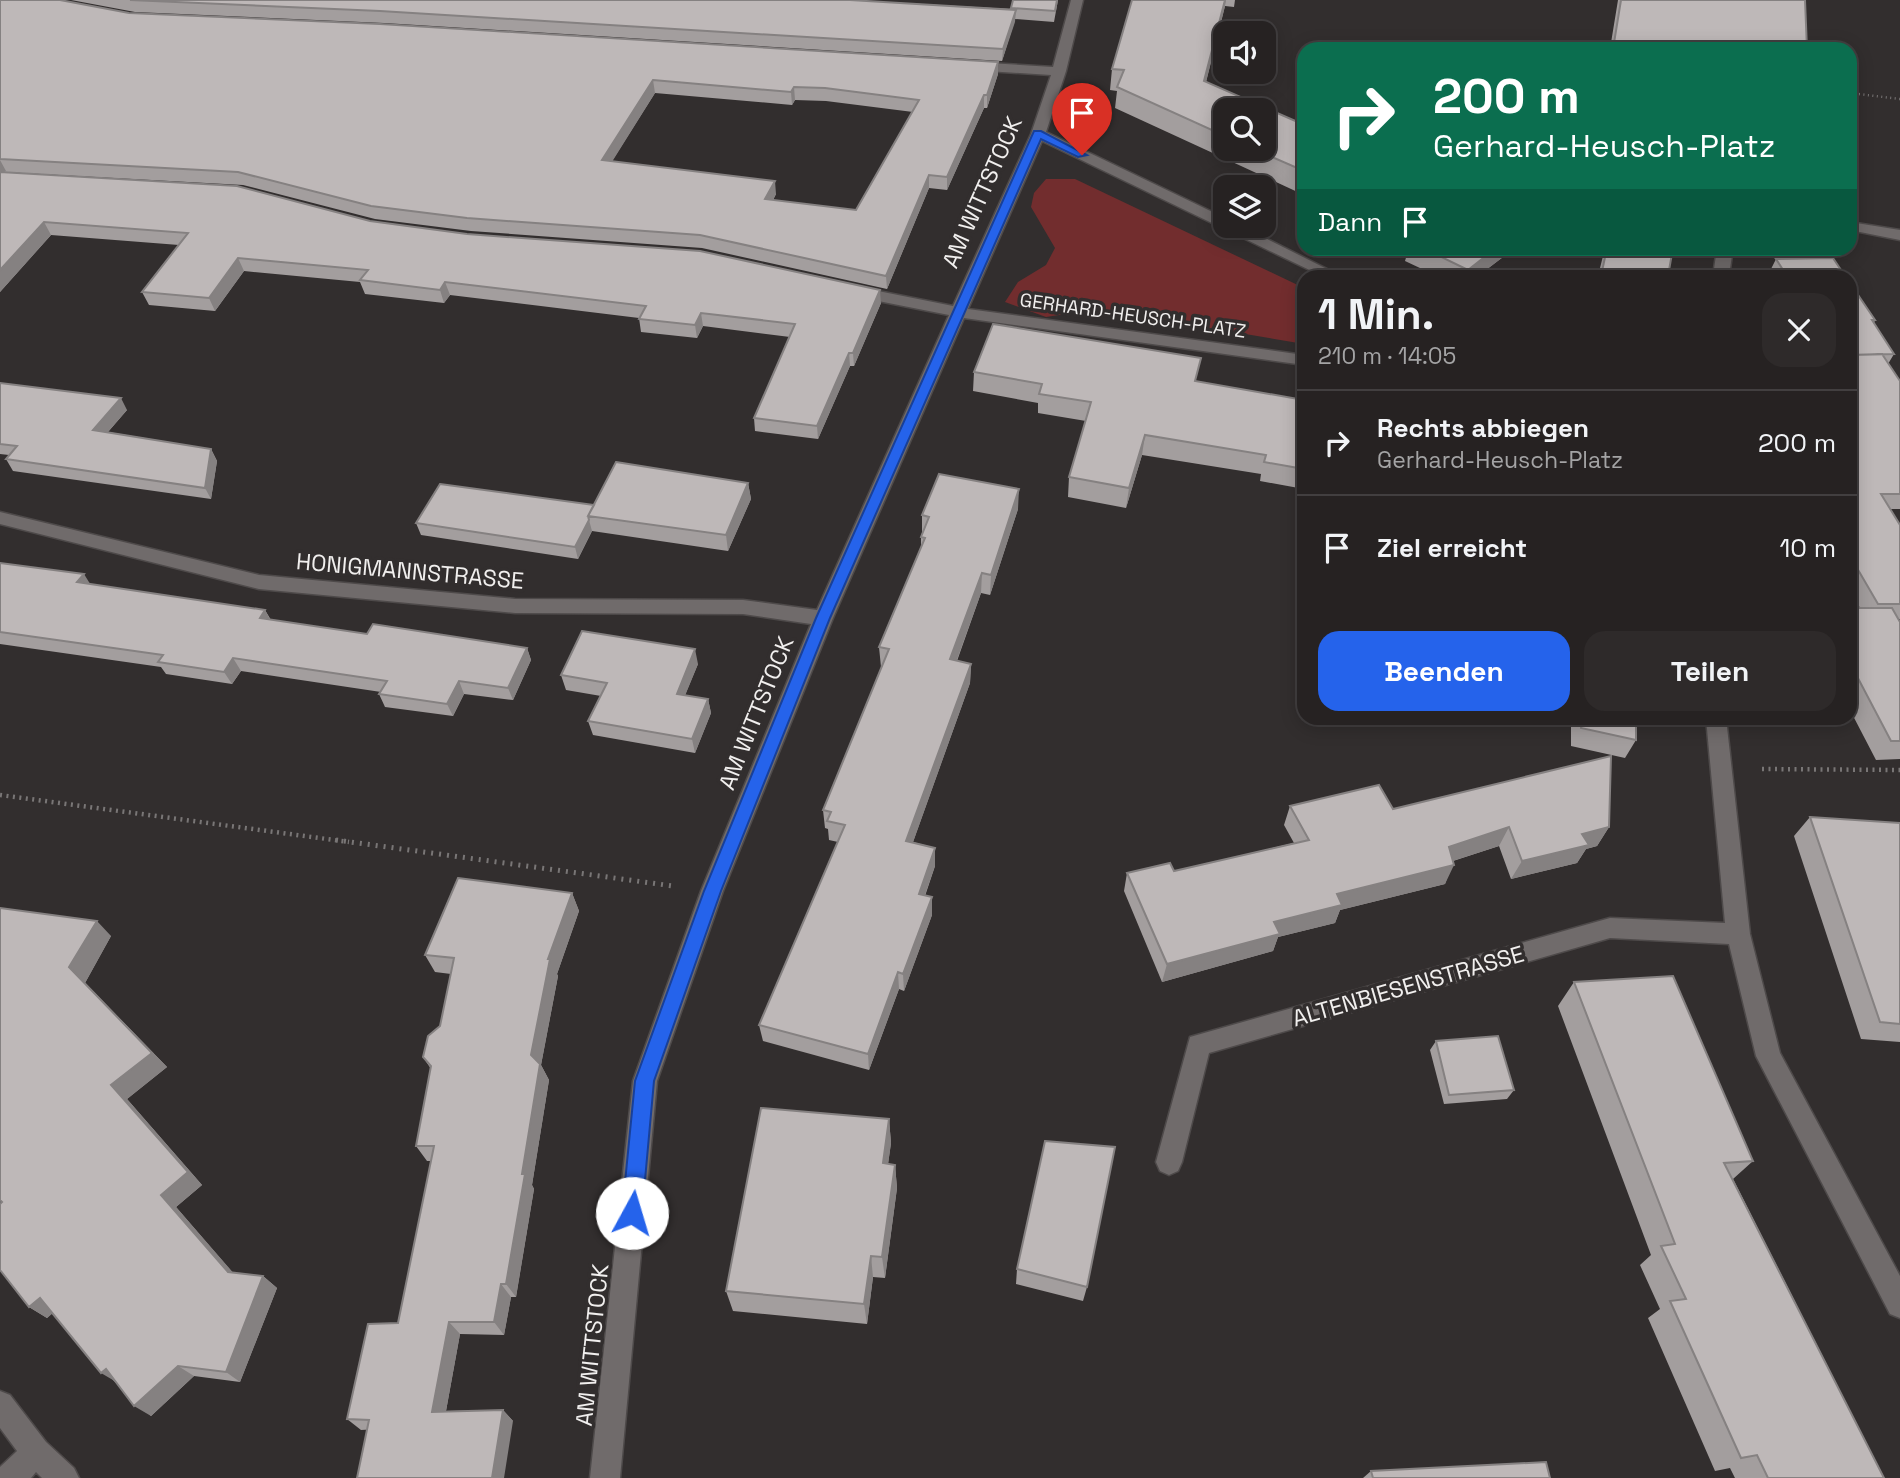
<!DOCTYPE html>
<html lang="de">
<meta charset="utf-8">
<style>
body{margin:0;font-family:"Space Grotesk",sans-serif;background:#2e2a2a;color:#f1f3f6;height:100vh;display:flex;flex-direction:column;font-size:26px;white-space:nowrap}
*{box-sizing:border-box;margin:0}
p{font-size:23px;color:#a4a4a5}
.icon{flex:none;width:38px;height:38px;fill:none;stroke:currentColor;stroke-width:2;stroke-linecap:round;stroke-linejoin:round}
.map{position:relative;flex:1;overflow:hidden}
.panel{position:absolute;left:1297px;top:270px;width:560px;height:455px;display:flex;flex-direction:column;background:#262222;border-radius:21px;box-shadow:0 4px 18px #0003,0 0 0 2px #423f40}
.panel>*{flex:none}
.top-card{position:absolute;left:1297px;top:42px;width:560px;height:214px;border-radius:21px;box-shadow:0 4px 18px #0003,0 0 0 2px #423f40;background:#0b6e4f;color:#fff;overflow:hidden}
.fabs{position:absolute;left:1213px;top:21px;display:grid;gap:14px}
.fabs a{display:grid;place-items:center;width:63px;height:63px;border-radius:14px;background:#262222;box-shadow:0 4px 18px #0003,0 0 0 2px #423f40;font-size:35px}
.pin{position:absolute;display:grid;place-items:center;width:60px;height:60px;color:#fff;margin:-72px -30px;border-radius:50% 50% 50% 0;rotate:-45deg;box-shadow:0 0 7px #0007}
.pin .icon{rotate:45deg}
.me{position:absolute;width:77px;margin:-38px;rotate:6deg;stroke-linejoin:round;filter:drop-shadow(0 0 5px #0008)}
.turn{display:flex;align-items:center;gap:24px;height:147px;padding:0 21px;font-size:32px}
.turn .icon{width:91px;height:91px;stroke-width:2.5}
.turn b{display:block;font-size:49px;line-height:60px}
.then{display:flex;align-items:center;height:66px;padding:0 21px;background:#0003;gap:14px;font-size:26px}
.round{display:grid;place-items:center;flex:none;width:74px;height:74px;border-radius:21px;background:#2e2a2a}
.overview{display:flex;align-items:center;justify-content:space-between;height:119px;padding:0 21px}
h1{font-size:42px;font-weight:700;line-height:52px}
.primary-button{display:flex;gap:14px;margin-top:auto;padding:14px 21px}
.primary-button a{flex:1;height:80px;border-radius:21px;background:#2563eb;color:#fff;font-size:28px;font-weight:700;line-height:80px;text-align:center}
.primary-button a+a{background:#2e2a2a;color:#f1f3f6}
ul{padding:0;list-style:none}
li{display:flex;align-items:center;gap:21px;height:105px;padding:0 21px;border-top:2px solid #423f40}
li div{flex:1}
li b{display:block;font-size:26px}
li em{font-style:normal}
.map>svg:first-child{display:block}
.green{fill:#722d2e}
.lines{fill:none;stroke-linecap:round;stroke-linejoin:round}
.minor-casing{stroke:#4e4a4a;stroke-width:3}
.path-far2{stroke:#797676;stroke-width:2.5;stroke-dasharray:1 3.5;stroke-linecap:butt}
.path-far1{stroke:#797676;stroke-width:4.5;stroke-dasharray:2 4.5;stroke-linecap:butt}
.path{stroke:#797676;stroke-width:5;stroke-dasharray:2 6;stroke-linecap:butt}
.minor{fill:#706b6b;fill-rule:evenodd}
.wall{fill:#a39e9e;fill-rule:evenodd}
.shaded-wall{fill:#858181}
.building{fill:#beb8b8;stroke:#858181;stroke-width:2;fill-rule:evenodd}
.route{fill:#2563eb;stroke:#184099;stroke-width:2}
.labels{text-anchor:middle;stroke-width:7;stroke-linejoin:round;paint-order:stroke}
.far-street-label{font-size:19px;fill:#f1efee;stroke:#322e2e}
.street-label{font-size:23px;fill:#f1efee;stroke:#322e2e}
</style>
<div class="map">
<svg width="1900" height="1478" viewBox="0 0 1900 1478">
<rect width="100%" height="100%" fill="#322e2e"/>
<!-- green -->
<path class="green" d="M 1046,179 L 1075,179 L 1304,288 L 1304,344 L 1097,309 L 1046,317 L 1005,302 L 1018,282 L 1046,265 L 1055,248 L 1031,207 L 1034,193 Z"/>
<g class="lines">
<!-- minor casing -->
<g class="minor-casing">
<path id="minor" d="M 1071,0 L 1083,0 L 1066,71 L 1046,132 L 1225,218 L 1225,226 L 1241,226 L 1341,276 L 1322,276 L 1042,141 L 968,309 L 1304,355 L 1304,365 L 964,318 L 833,618 L 723,891 L 657,1081 L 620,1478 L 590,1478 L 633,1081 L 701,891 L 811,624 L 743,614 L 515,613 L 259,589 L 0,524 L 0,512 L 259,575 L 515,599 L 743,600 L 817,610 L 949,315 L 853,296 L 845,291 L 853,286 L 953,306 L 1031,134 L 1051,75 L 971,70 L 964,66 L 971,62 L 1053,67 Z
M 1850,222 L 1900,230 L 1900,240 L 1850,230 Z
M 1717,248 L 1733,248 L 1729,276 L 1713,276 Z
M 1706,718 L 1726,718 L 1750,934 L 1780,1053 L 1900,1276 L 1900,1318 L 1890,1314 L 1756,1056 L 1729,944 L 1610,938 L 1209,1053 L 1182,1162 L 1178,1171 L 1169,1175 L 1160,1171 L 1156,1162 L 1190,1037 L 1610,918 L 1725,923 Z
M 0,1391 L 10,1395 L 46,1442 L 74,1468 L 79,1478 L 42,1478 L 36,1472 L 31,1478 L 0,1478 L 0,1467 L 17,1451 L 0,1428 Z"/>
</g>
<!-- path-far2 -->
<path class="path-far2" d="M 1850,93 L 1900,99"/>
<!-- path-far1 -->
<path class="path-far1" d="M 1762,769 L 1900,770
M 0,795 L 349,842"/>
<!-- path -->
<path class="path" d="M 336,840 L 673,886"/>
<!-- minor -->
<use href="#minor" class="minor"/>
</g>
<!-- wall -->
<path class="wall" d="M 0,0 L 129,13 L 998,74 L 987,108 L 984,108 L 947,190 L 929,188 L 887,289 L 702,248 L 471,231 L 375,219 L 243,185 L 4,172 L 370,221 L 881,303 L 854,366 L 850,366 L 818,439 L 755,431 L 754,418 L 790,337 L 703,326 L 697,338 L 641,332 L 639,318 L 450,295 L 444,303 L 365,294 L 360,282 L 244,271 L 215,311 L 149,305 L 142,292 L 179,245 L 51,235 L 0,292 ZM 655,93 L 792,105 L 795,100 L 826,101 L 913,112 L 856,210 L 773,200 L 776,194 L 612,161 Z
M 71,0 L 850,0 L 1011,9 L 1013,0 L 1058,0 L 1054,22 L 1015,19 L 1002,61 L 384,23 L 135,12 Z
M 1132,0 L 1235,0 L 1234,7 L 1225,6 L 1206,82 L 1299,123 L 1302,105 L 1304,106 L 1304,195 L 1115,108 L 1117,91 L 1110,90 L 1112,69 ZM 1225,110 L 1264,149 L 1225,149 Z
M 1618,0 L 1805,0 L 1807,49 L 1610,49 Z
M 1409,248 L 1508,248 L 1507,254 L 1478,276 L 1437,276 L 1405,261 Z
M 1605,248 L 1673,248 L 1668,276 L 1598,276 Z
M 1776,259 L 1845,276 L 1774,276 L 1770,271 Z
M 1850,283 L 1875,320 L 1874,323 L 1894,354 L 1888,364 L 1900,381 L 1900,509 L 1890,509 L 1900,525 L 1900,619 L 1898,619 L 1900,622 L 1900,759 L 1876,760 L 1850,710 L 1850,608 L 1860,608 L 1850,589 Z
M 974,372 L 1196,382 L 1304,400 L 1304,489 L 1260,481 L 1261,474 L 1142,455 L 1126,508 L 1068,497 L 1069,477 L 1086,421 L 1038,413 L 1038,403 L 973,391 Z
M 0,383 L 127,410 L 108,432 L 211,449 L 217,461 L 211,499 L 13,471 L 6,459 L 9,455 L 0,454 Z
M 748,483 L 751,499 L 728,551 L 592,531 L 578,559 L 421,535 L 416,523 L 594,505 Z
M 1018,509 L 990,595 L 981,593 L 957,661 L 971,664 L 970,683 L 913,842 L 935,848 L 935,866 L 925,896 L 932,897 L 932,915 L 904,991 L 899,989 L 869,1070 L 763,1041 L 759,1025 L 838,842 L 829,840 L 828,829 L 825,828 L 823,810 L 882,667 L 881,667 L 879,647 L 921,547 L 921,537 L 922,533 L 922,515 Z
M 0,563 L 91,584 L 265,610 L 271,620 L 367,634 L 527,648 L 531,660 L 513,700 L 464,694 L 453,716 L 385,707 L 379,694 L 381,692 L 241,671 L 232,684 L 166,674 L 161,667 L 0,644 Z
M 698,664 L 685,695 L 708,699 L 711,713 L 695,753 L 593,735 L 588,721 L 601,696 L 566,690 L 561,675 Z
M 1571,718 L 1636,718 L 1636,740 L 1625,758 L 1571,746 Z
M 1290,806 L 1393,809 L 1609,827 L 1597,846 L 1586,849 L 1577,863 L 1511,879 L 1499,846 L 1453,861 L 1445,884 L 1340,910 L 1335,923 L 1278,937 L 1273,951 L 1162,982 L 1124,891 L 1127,873 L 1174,871 L 1294,843 L 1284,825 Z
M 1810,817 L 1900,823 L 1900,1042 L 1861,1039 L 1794,836 Z
M 572,893 L 579,911 L 557,974 L 558,976 L 541,1065 L 549,1080 L 532,1185 L 534,1189 L 516,1297 L 511,1297 L 504,1335 L 460,1334 L 446,1411 L 503,1410 L 513,1421 L 361,1430 L 347,1419 L 398,1323 L 431,1161 L 427,1161 L 416,1146 L 431,1069 L 423,1057 L 440,1026 L 451,974 L 435,972 L 425,955 Z
M 0,908 L 111,936 L 85,983 L 167,1067 L 127,1099 L 202,1185 L 176,1207 L 233,1273 L 263,1276 L 277,1288 L 240,1382 L 194,1376 L 151,1416 L 114,1381 L 52,1313 L 47,1318 L 29,1307 L 2,1202 Z
M 1574,982 L 1753,1161 L 1733,1179 L 1884,1478 L 1735,1478 L 1730,1468 L 1715,1471 L 1648,1318 L 1660,1309 L 1640,1265 L 1651,1255 L 1558,1006 Z
M 1436,1041 L 1514,1090 L 1507,1099 L 1444,1104 L 1430,1050 Z
M 889,1119 L 891,1143 L 888,1164 L 895,1165 L 897,1188 L 885,1278 L 873,1277 L 867,1324 L 733,1311 L 726,1291 Z
M 1017,1269 L 1087,1287 L 1083,1301 L 1016,1284 Z
M 1371,1471 L 1550,1478 L 1363,1478 Z"/>
<!-- shaded-wall -->
<path class="shaded-wall" d="M 1225,0 L 1226,0 L 1225,6 L 1201,102 L 1204,81 Z
M 1016,10 L 1015,22 L 1002,61 L 1003,49 Z
M 998,62 L 998,74 L 987,108 L 987,95 Z
M 653,80 L 655,93 L 605,173 L 602,160 Z
M 794,87 L 795,100 L 792,105 L 791,92 Z
M 984,95 L 984,108 L 947,190 L 947,177 Z
M 0,160 L 6,171 L 0,174 Z
M 929,175 L 929,188 L 887,289 L 886,276 Z
M 775,181 L 776,194 L 767,212 L 765,199 Z
M 44,222 L 51,235 L 0,292 L 0,270 Z
M 1496,248 L 1508,248 L 1507,254 L 1478,276 L 1466,276 L 1468,270 Z
M 238,258 L 244,271 L 215,311 L 209,298 Z
M 445,282 L 450,295 L 444,303 L 440,290 Z
M 880,290 L 881,303 L 854,366 L 853,353 Z
M 701,313 L 703,326 L 697,338 L 695,325 Z
M 849,353 L 850,366 L 818,439 L 817,426 Z
M 121,398 L 127,410 L 100,441 L 93,430 Z
M 1145,435 L 1142,455 L 1126,508 L 1129,488 Z
M 211,449 L 217,461 L 211,499 L 205,488 Z
M 748,483 L 751,499 L 728,551 L 726,535 Z
M 1019,489 L 1018,509 L 990,595 L 991,575 Z
M 589,520 L 592,531 L 578,559 L 575,547 Z
M 982,573 L 981,593 L 950,679 L 950,659 Z
M 84,574 L 92,587 L 77,582 Z
M 265,610 L 272,623 L 260,618 Z
M 527,648 L 531,660 L 513,700 L 508,688 Z
M 695,649 L 698,664 L 680,708 L 677,694 Z
M 233,658 L 241,671 L 232,684 L 224,672 Z
M 971,664 L 970,683 L 907,859 L 906,841 Z
M 459,681 L 464,694 L 453,716 L 447,704 Z
M 708,699 L 711,713 L 695,753 L 692,739 Z
M 1509,827 L 1499,846 L 1440,865 L 1449,847 Z
M 1609,827 L 1597,846 L 1586,849 L 1577,863 L 1511,879 L 1522,861 L 1582,834 Z
M 935,848 L 935,866 L 919,912 L 919,894 Z
M 1454,865 L 1445,884 L 1340,910 L 1335,923 L 1278,937 L 1273,951 L 1162,982 L 1167,964 L 1337,894 Z
M 572,893 L 579,911 L 557,974 L 558,976 L 541,1065 L 549,1080 L 532,1185 L 534,1189 L 516,1297 L 506,1284 L 522,1174 L 531,1055 L 548,959 Z
M 932,897 L 932,915 L 904,991 L 903,974 Z
M 97,921 L 111,936 L 85,983 L 167,1067 L 127,1099 L 202,1185 L 176,1207 L 243,1284 L 228,1272 L 161,1195 L 111,1085 L 69,967 Z
M 898,972 L 899,989 L 869,1070 L 868,1054 Z
M 889,1119 L 891,1143 L 885,1186 L 883,1163 Z
M 895,1165 L 897,1188 L 885,1278 L 882,1257 Z
M 871,1256 L 873,1277 L 867,1324 L 864,1304 Z
M 263,1276 L 277,1288 L 240,1382 L 226,1372 Z
M 501,1284 L 511,1297 L 504,1335 L 494,1322 Z
M 40,1298 L 58,1309 L 47,1318 L 29,1307 Z
M 449,1322 L 460,1334 L 444,1422 L 432,1412 Z
M 178,1366 L 194,1376 L 151,1416 L 134,1406 Z
M 106,1369 L 118,1383 L 101,1373 Z
M 503,1410 L 513,1421 L 504,1478 L 492,1478 Z"/>
<!-- building -->
<path class="building" d="M 0,0 L 60,0 L 129,13 L 380,24 L 998,62 L 987,95 L 984,95 L 947,177 L 929,175 L 886,276 L 700,235 L 467,218 L 371,206 L 238,172 L 0,159 ZM 653,80 L 791,92 L 794,87 L 825,88 L 919,100 L 856,210 L 765,199 L 775,181 L 602,160 Z
M 130,0 L 850,0 L 1016,10 L 1003,49 L 380,11 Z
M 1013,0 L 1057,0 L 1055,11 L 1011,8 Z
M 1132,0 L 1225,0 L 1204,81 L 1300,123 L 1302,105 L 1304,106 L 1304,171 L 1254,149 L 1264,149 L 1264,110 L 1225,110 L 1225,136 L 1117,87 L 1124,70 L 1112,69 Z
M 1621,0 L 1805,0 L 1807,49 L 1613,49 Z
M 0,172 L 237,186 L 370,221 L 467,234 L 700,251 L 880,290 L 853,353 L 849,353 L 817,426 L 754,418 L 795,324 L 701,313 L 695,325 L 639,319 L 646,306 L 445,282 L 440,290 L 360,280 L 368,270 L 238,258 L 209,298 L 142,292 L 188,233 L 44,222 L 0,270 Z
M 1423,248 L 1496,248 L 1468,270 Z
M 1607,248 L 1673,248 L 1668,276 L 1601,276 Z
M 1833,258 L 1845,276 L 1787,276 L 1776,259 Z
M 1850,283 L 1875,320 L 1872,320 L 1894,354 L 1850,355 Z
M 993,324 L 1201,358 L 1195,381 L 1304,400 L 1304,469 L 1264,462 L 1266,455 L 1145,435 L 1129,488 L 1069,477 L 1091,402 L 1039,394 L 1042,384 L 974,372 Z
M 1882,354 L 1900,381 L 1900,494 L 1881,494 L 1900,525 L 1900,604 L 1878,604 L 1850,556 L 1850,355 Z
M 0,383 L 121,398 L 93,430 L 211,449 L 205,488 L 6,459 L 17,446 L 0,444 Z
M 616,462 L 748,483 L 726,535 L 588,516 Z
M 939,474 L 1019,489 L 991,575 L 982,573 L 950,659 L 971,664 L 906,841 L 935,848 L 919,894 L 932,897 L 903,974 L 898,972 L 868,1054 L 759,1025 L 845,825 L 827,821 L 831,812 L 823,810 L 889,649 L 879,647 L 925,538 L 921,537 L 929,517 L 922,515 Z
M 440,484 L 594,505 L 588,516 L 589,520 L 575,547 L 416,523 Z
M 0,563 L 84,574 L 77,582 L 265,610 L 260,618 L 367,634 L 373,624 L 527,648 L 508,688 L 459,681 L 447,704 L 379,694 L 387,681 L 233,658 L 224,672 L 158,662 L 163,655 L 0,632 Z
M 1850,608 L 1892,608 L 1900,622 L 1900,741 L 1891,741 L 1850,663 Z
M 582,631 L 695,649 L 677,694 L 708,699 L 692,739 L 588,721 L 607,683 L 561,675 Z
M 1581,718 L 1636,718 L 1636,740 L 1581,728 Z
M 1611,756 L 1609,827 L 1582,834 L 1589,845 L 1522,861 L 1509,827 L 1449,847 L 1454,865 L 1337,894 L 1342,905 L 1274,922 L 1280,934 L 1167,964 L 1127,873 L 1170,863 L 1174,871 L 1309,840 L 1290,806 L 1379,785 L 1393,809 Z
M 1810,817 L 1900,823 L 1900,1024 L 1880,1022 Z
M 458,878 L 572,893 L 548,959 L 550,959 L 531,1055 L 540,1064 L 522,1174 L 525,1174 L 506,1284 L 501,1284 L 494,1322 L 449,1322 L 432,1412 L 503,1410 L 492,1478 L 357,1478 L 369,1420 L 347,1419 L 368,1324 L 398,1323 L 434,1146 L 416,1146 L 431,1066 L 423,1057 L 428,1036 L 440,1026 L 454,958 L 425,955 Z
M 0,908 L 97,921 L 69,967 L 152,1053 L 111,1085 L 188,1172 L 161,1195 L 228,1272 L 263,1276 L 226,1372 L 178,1366 L 134,1406 L 106,1369 L 101,1373 L 40,1298 L 29,1307 L 0,1270 L 0,1204 L 2,1202 L 0,1200 Z
M 1673,976 L 1753,1161 L 1724,1163 L 1884,1478 L 1768,1478 L 1757,1455 L 1741,1458 L 1670,1301 L 1686,1299 L 1661,1246 L 1675,1244 L 1574,982 Z
M 1498,1036 L 1514,1090 L 1449,1095 L 1436,1041 Z
M 761,1108 L 889,1119 L 883,1163 L 895,1165 L 882,1257 L 871,1256 L 864,1304 L 726,1291 Z
M 1045,1141 L 1115,1147 L 1087,1287 L 1017,1269 Z
M 1546,1462 L 1550,1478 L 1373,1478 L 1371,1471 Z"/>
<!-- route -->
<path class="route" d="M 1034,131 L 1041,131 L 1087,155 L 1078,157 L 1041,139 L 830,618 L 721,891 L 654,1081 L 642,1213 L 639,1220 L 632,1223 L 624,1220 L 622,1213 L 635,1081 L 704,891 L 816,618 Z"/>
<g class="labels">
<!-- far-street labels -->
<g class="far-street-label">
<text transform="translate(1133 315) rotate(8)" y="7">GERHARD-HEUSCH-PLATZ</text>
</g>
<!-- street labels -->
<g class="street-label">
<text transform="translate(982 192) rotate(-66)" y="8">AM WITTSTOCK</text>
<text transform="translate(410 571) rotate(5)" y="8">HONIGMANNSTRASSE</text>
<text transform="translate(756 713) rotate(-68)" y="8">AM WITTSTOCK</text>
<text transform="translate(1408 986) rotate(-16)" y="8">ALTENBIESENSTRASSE</text>
<text transform="translate(592 1345) rotate(-84)" y="8">AM WITTSTOCK</text>
</g>
</g>
</svg>
<div class="fabs">
<a><svg class="icon" aria-label="sound" viewBox="0 0 24 24"><path d="M4 9h4l5-4v14l-5-4H4zM17 9q2 3 0 6"/></svg></a>
<a><svg class="icon" aria-label="search" viewBox="0 0 24 24"><circle cx="10" cy="10" r="6"/><path d="M15 15l6 6"/></svg></a>
<a><svg class="icon" aria-label="layers" viewBox="0 0 24 24"><path d="M12 4l9 5-9 5-9-5zM3 14l9 5 9-5"/></svg></a>
</div>
<div class="pin" style="left:1082px;top:155px;background:#d93025"><svg class="icon" aria-label="arrive" viewBox="0 0 24 24"><path d="M6 21V4h12l-3 4 3 4H6"/></svg></div>
<svg class="me" style="left:632px;top:1213px" viewBox="-20 -20 40 40"><circle r="19" fill="#fff"/><path d="M0-13L10 11 0 6-10 11z" fill="#2563eb"/></svg>
<div class="top-card">
<div class="turn"><svg class="icon" aria-label="right" viewBox="0 0 24 24"><path d="M7 20v-9h11M14 6l5 5-5 5"/></svg><div><b>200 m</b>Gerhard-Heusch-Platz</div></div>
<div class="then">Dann<svg class="icon" aria-label="arrive" viewBox="0 0 24 24"><path d="M6 21V4h12l-3 4 3 4H6"/></svg></div>
</div>
<section class="panel">
<div class="overview"><div><h1>1 Min.</h1><p>210 m · 14:05</p></div><a class="round"><svg class="icon" aria-label="close" viewBox="0 0 24 24"><path d="M6 6l12 12M18 6L6 18"/></svg></a></div>
<ul>
<li><svg class="icon" aria-label="right" viewBox="0 0 24 24"><path d="M7 20v-9h11M14 6l5 5-5 5"/></svg><div><b>Rechts abbiegen</b><p>Gerhard-Heusch-Platz</p></div><em>200 m</em></li>
<li><svg class="icon" aria-label="arrive" viewBox="0 0 24 24"><path d="M6 21V4h12l-3 4 3 4H6"/></svg><div><b>Ziel erreicht</b></div><em>10 m</em></li>
</ul>
<div class="primary-button"><a>Beenden</a><a>Teilen</a></div>
</section>
</div>
